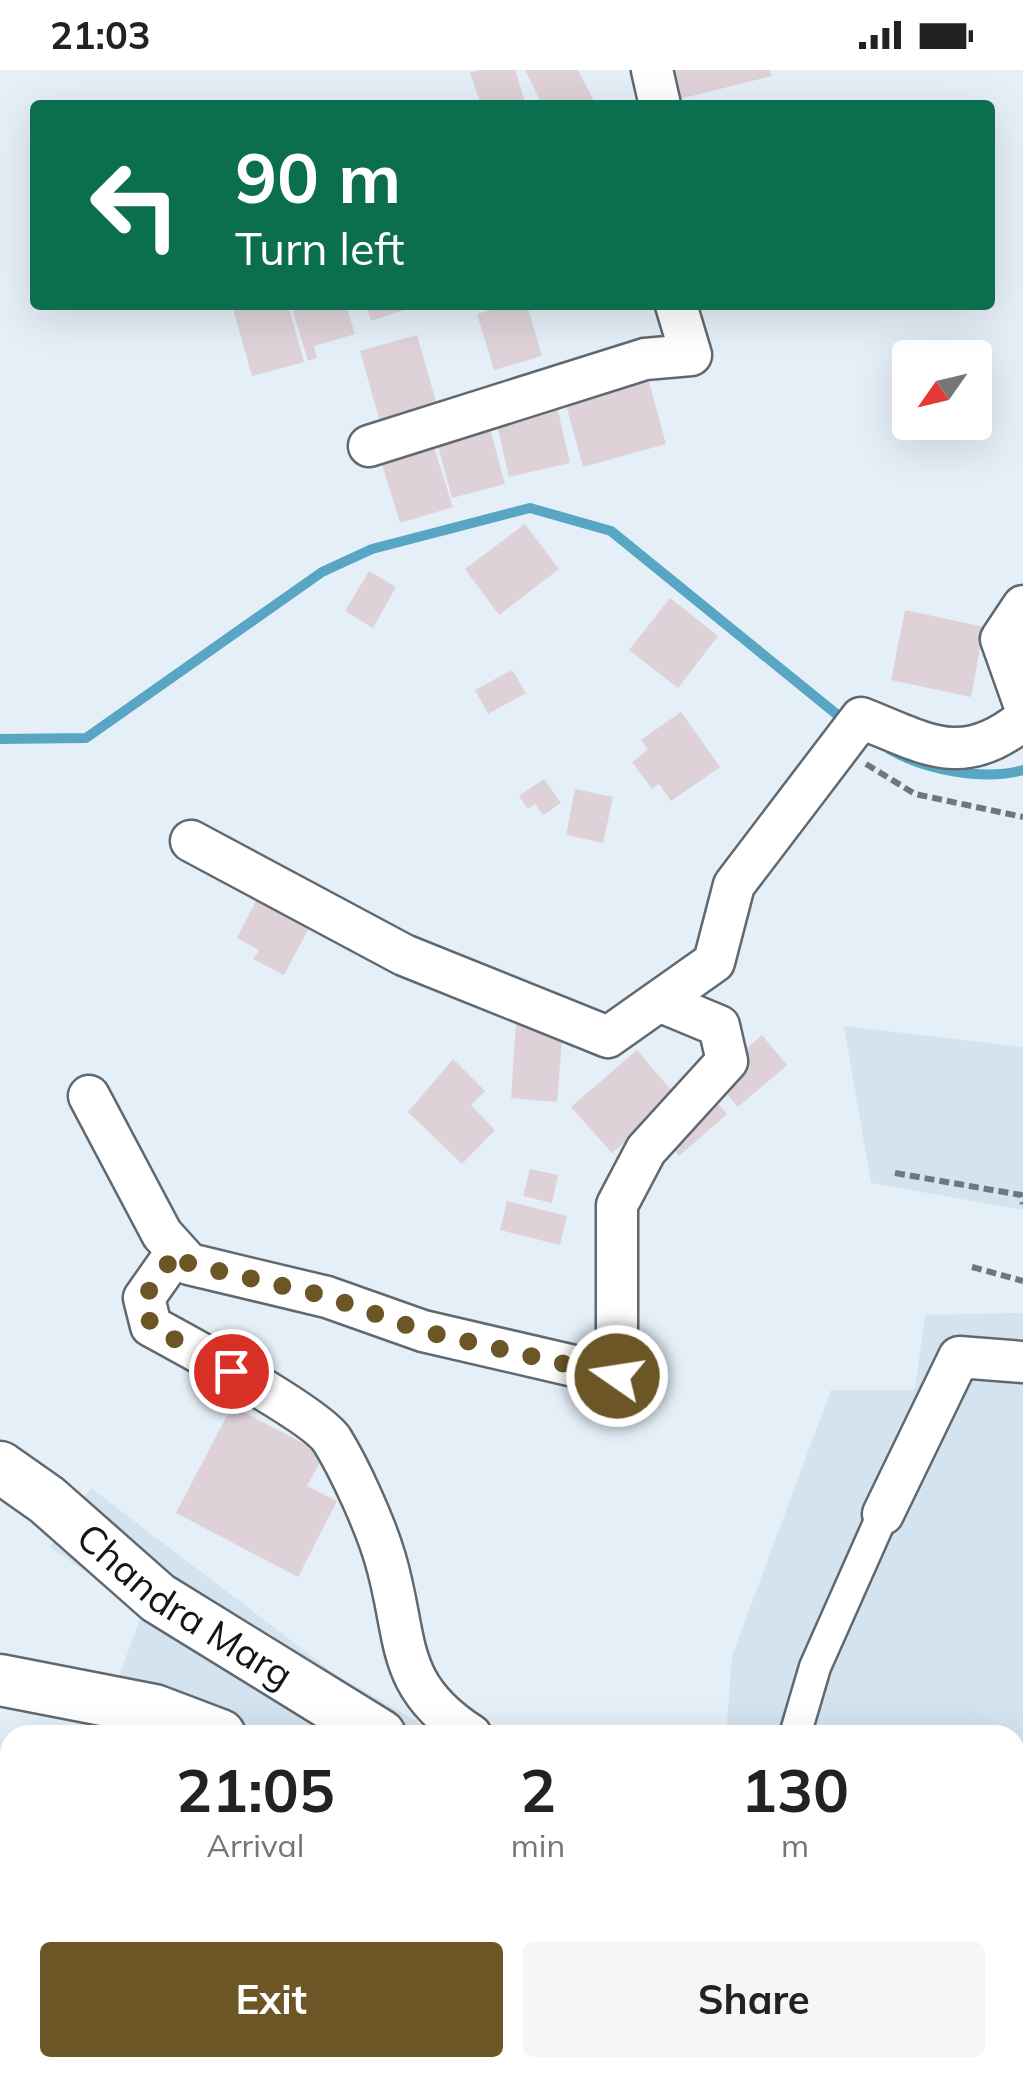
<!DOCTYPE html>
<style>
body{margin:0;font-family:Mulish,sans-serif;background:#f6f6f6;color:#222;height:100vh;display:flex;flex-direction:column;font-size:38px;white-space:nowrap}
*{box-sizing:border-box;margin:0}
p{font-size:32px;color:#767676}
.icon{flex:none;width:55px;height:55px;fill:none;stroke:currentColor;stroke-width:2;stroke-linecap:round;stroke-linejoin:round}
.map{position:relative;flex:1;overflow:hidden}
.sheet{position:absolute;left:0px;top:1655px;width:1025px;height:352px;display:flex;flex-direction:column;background:#fff;border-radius:30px 30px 0 0;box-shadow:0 10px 40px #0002}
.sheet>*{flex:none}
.hud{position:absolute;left:30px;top:30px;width:965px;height:210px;border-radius:10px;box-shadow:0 10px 40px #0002;background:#0b6e4f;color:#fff;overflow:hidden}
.needle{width:65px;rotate:236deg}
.buttons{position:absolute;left:892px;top:270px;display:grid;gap:20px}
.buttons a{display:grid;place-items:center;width:100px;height:100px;border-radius:10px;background:#fff;box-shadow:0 10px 40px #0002;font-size:50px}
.pin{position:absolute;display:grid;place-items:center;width:85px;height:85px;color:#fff;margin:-42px;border:5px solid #fff;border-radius:50%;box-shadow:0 2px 10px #0007}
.me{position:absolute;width:110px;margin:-55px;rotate:283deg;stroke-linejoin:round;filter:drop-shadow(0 0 8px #0008)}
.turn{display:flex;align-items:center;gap:35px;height:210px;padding:0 40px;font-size:45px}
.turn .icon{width:130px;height:130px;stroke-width:2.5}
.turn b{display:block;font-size:70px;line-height:85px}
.eta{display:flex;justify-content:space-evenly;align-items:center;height:170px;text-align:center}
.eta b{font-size:60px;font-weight:700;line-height:70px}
.button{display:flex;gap:20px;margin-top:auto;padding:20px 40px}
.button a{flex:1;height:115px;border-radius:10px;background:#6c5626;color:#fff;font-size:40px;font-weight:700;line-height:115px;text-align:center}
.button a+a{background:#f6f6f6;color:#222}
.status{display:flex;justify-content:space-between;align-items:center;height:70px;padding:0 50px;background:#fff;direction:ltr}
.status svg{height:28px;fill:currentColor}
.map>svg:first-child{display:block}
.built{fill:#d3e3f0}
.green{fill:#b5e0bf}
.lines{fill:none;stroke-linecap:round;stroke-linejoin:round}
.stream{stroke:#58a6c4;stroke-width:10}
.building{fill:#ded2d8}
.pedestrian-casing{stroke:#616970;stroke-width:35}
.minor-casing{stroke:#616970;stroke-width:45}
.tertiary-casing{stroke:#616970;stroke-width:55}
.secondary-casing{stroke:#616970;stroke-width:60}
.path{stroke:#70777c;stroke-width:6;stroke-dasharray:10 5;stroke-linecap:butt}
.pedestrian{stroke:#fff;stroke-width:30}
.minor{stroke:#fff;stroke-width:40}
.tertiary{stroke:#fff;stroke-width:50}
.secondary{stroke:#fff;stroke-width:55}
.route{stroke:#6c5626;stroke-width:18;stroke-dasharray:0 32.4}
.labels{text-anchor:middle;stroke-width:9;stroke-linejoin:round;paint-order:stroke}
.street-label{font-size:38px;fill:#111517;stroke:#fff}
</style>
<div class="status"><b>21:03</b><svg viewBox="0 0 49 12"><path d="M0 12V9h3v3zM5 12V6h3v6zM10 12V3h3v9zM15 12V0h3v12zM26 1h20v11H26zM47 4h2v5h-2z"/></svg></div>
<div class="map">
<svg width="1023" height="2006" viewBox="0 0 1023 2006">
<rect width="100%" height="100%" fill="#e5eff7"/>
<!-- built -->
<path class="built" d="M 844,956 L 1023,977 L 1023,1140 L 871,1113 Z
M 1023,1243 L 1023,1870 L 1015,1872 L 1015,1665 L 726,1665 L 732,1586 L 831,1320 L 915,1320 L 925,1245 Z
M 91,1418 L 335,1604 L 440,1665 L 183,1665 L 107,1639 L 143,1541 L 50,1477 Z
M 355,1998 L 511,1998 L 507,2006 L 348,2006 Z"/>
<!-- green -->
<path class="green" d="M 0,1709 L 10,1714 L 10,1998 L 121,1998 L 115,2006 L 0,2006 Z"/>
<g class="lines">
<!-- stream -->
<path class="stream" d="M 0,669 L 86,668 L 322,502 L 372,479 L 530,438 L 611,461 L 845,651
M 889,679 C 924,700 984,711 1023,700"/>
</g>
<!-- building -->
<path class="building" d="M 479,0 L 515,0 L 526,35 L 481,35 L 470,3 Z
M 525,0 L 578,0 L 596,35 L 542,35 Z
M 664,0 L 770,0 L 772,6 L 671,31 Z
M 232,235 L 288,235 L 304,292 L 252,306 Z
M 291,235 L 346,235 L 355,264 L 314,276 L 317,288 L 308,291 Z
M 366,235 L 409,235 L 410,238 L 371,251 Z
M 507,235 L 527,235 L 542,286 L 494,300 L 477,244 Z
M 417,265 L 437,335 L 380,352 L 360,281 Z
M 646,301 L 666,374 L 583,397 L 563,324 Z
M 555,328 L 570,393 L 509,407 L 494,342 Z
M 487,347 L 505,414 L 452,428 L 434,361 Z
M 430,365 L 453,437 L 400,453 L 378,381 Z
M 525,454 L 559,499 L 499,545 L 465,499 Z
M 369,501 L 396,517 L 373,558 L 345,541 Z
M 670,528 L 718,566 L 678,618 L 629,580 Z
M 905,540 L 984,557 L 971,627 L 891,610 Z
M 512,600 L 526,623 L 488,644 L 475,620 Z
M 681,642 L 720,697 L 671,731 L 659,714 L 652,719 L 632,692 L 648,680 L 641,670 Z
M 544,709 L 561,733 L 543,745 L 535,734 L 528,739 L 519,726 Z
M 575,719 L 613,727 L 603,773 L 566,765 Z
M 269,828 L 297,842 L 292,850 L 309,858 L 284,905 L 253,889 L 259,880 L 237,868 L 256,831 L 265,836 Z
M 516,953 L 563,957 L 557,1032 L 511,1028 Z
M 762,965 L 787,995 L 738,1037 L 713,1007 Z
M 637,980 L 677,1027 L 612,1083 L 571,1037 Z
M 453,989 L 485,1021 L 471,1035 L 495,1060 L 462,1094 L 408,1042 Z
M 702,1016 L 727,1044 L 679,1086 L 655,1058 Z
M 530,1099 L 558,1105 L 552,1133 L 523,1126 Z
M 507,1131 L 567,1146 L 560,1175 L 500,1160 Z
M 232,1336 L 324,1384 L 307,1416 L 337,1431 L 298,1507 L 176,1443 Z"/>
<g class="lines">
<!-- pedestrian casing -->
<g class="pedestrian-casing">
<path id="pedestrian" d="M 795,1665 L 815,1597 L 883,1444"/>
</g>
<!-- minor casing -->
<g class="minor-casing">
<path id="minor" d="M 652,0 L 660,35
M 369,376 L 645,289 L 691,285 L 676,235
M 1023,536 L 1001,569 L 1023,631
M 191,771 L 404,885 L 608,967 L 714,892 L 734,815 L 861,648 C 925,673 961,700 1023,650
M 89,1026 L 162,1164 L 189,1194 L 327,1227 L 423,1261 L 617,1306 L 617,1135 L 646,1080 L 727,991 L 719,956 L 659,931
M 177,1181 L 144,1228 L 151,1256 C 184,1274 316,1345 332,1370 C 350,1399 375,1454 385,1488 C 409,1568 392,1614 471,1665
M 883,1444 L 959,1287 L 1023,1292
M 243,2006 L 250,1998
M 593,2006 L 593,1998"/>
</g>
<!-- tertiary casing -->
<g class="tertiary-casing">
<g id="tertiary">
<path id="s1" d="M 0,1397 L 47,1430 L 158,1528 L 380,1665"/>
<path d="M 0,1610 L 154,1640 L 220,1665"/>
</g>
</g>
<!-- secondary casing -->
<g class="secondary-casing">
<path id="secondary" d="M 1015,1740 L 1023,1739
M 447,2006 L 450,1998"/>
</g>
<!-- path -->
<path class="path" d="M 866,694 L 915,724 L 1023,747
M 895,1103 L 1021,1125 L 1023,1134
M 972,1197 L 1023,1211"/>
<!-- pedestrian -->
<use href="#pedestrian" class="pedestrian"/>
<!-- minor -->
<use href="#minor" class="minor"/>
<!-- tertiary -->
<use href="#tertiary" class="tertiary"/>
<!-- secondary -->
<use href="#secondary" class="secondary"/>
</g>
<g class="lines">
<!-- route -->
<path class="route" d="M 231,1301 L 151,1256 L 144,1228 L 177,1181 L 189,1194 L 326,1226 L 423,1261 L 617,1306"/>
</g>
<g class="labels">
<!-- street labels -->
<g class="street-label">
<text dy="13" stroke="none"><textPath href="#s1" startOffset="232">Chandra Marg</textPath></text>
</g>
</g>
</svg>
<div class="buttons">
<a><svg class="needle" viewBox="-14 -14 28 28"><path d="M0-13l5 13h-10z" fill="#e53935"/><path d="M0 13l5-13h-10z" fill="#767676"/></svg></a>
</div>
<div class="pin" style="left:231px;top:1301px;background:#d93025"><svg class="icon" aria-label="arrive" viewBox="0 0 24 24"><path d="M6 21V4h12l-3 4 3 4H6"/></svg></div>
<svg class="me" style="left:617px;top:1306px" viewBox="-20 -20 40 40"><circle r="17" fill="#6c5626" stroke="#fff" stroke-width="3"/><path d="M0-11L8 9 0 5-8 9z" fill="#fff"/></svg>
<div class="hud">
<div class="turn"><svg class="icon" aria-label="left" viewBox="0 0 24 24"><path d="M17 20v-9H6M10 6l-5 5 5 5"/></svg><div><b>90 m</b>Turn left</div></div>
</div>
<section class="sheet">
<div class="eta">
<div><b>21:05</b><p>Arrival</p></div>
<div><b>2</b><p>min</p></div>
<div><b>130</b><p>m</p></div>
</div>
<div class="button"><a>Exit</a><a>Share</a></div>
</section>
</div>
